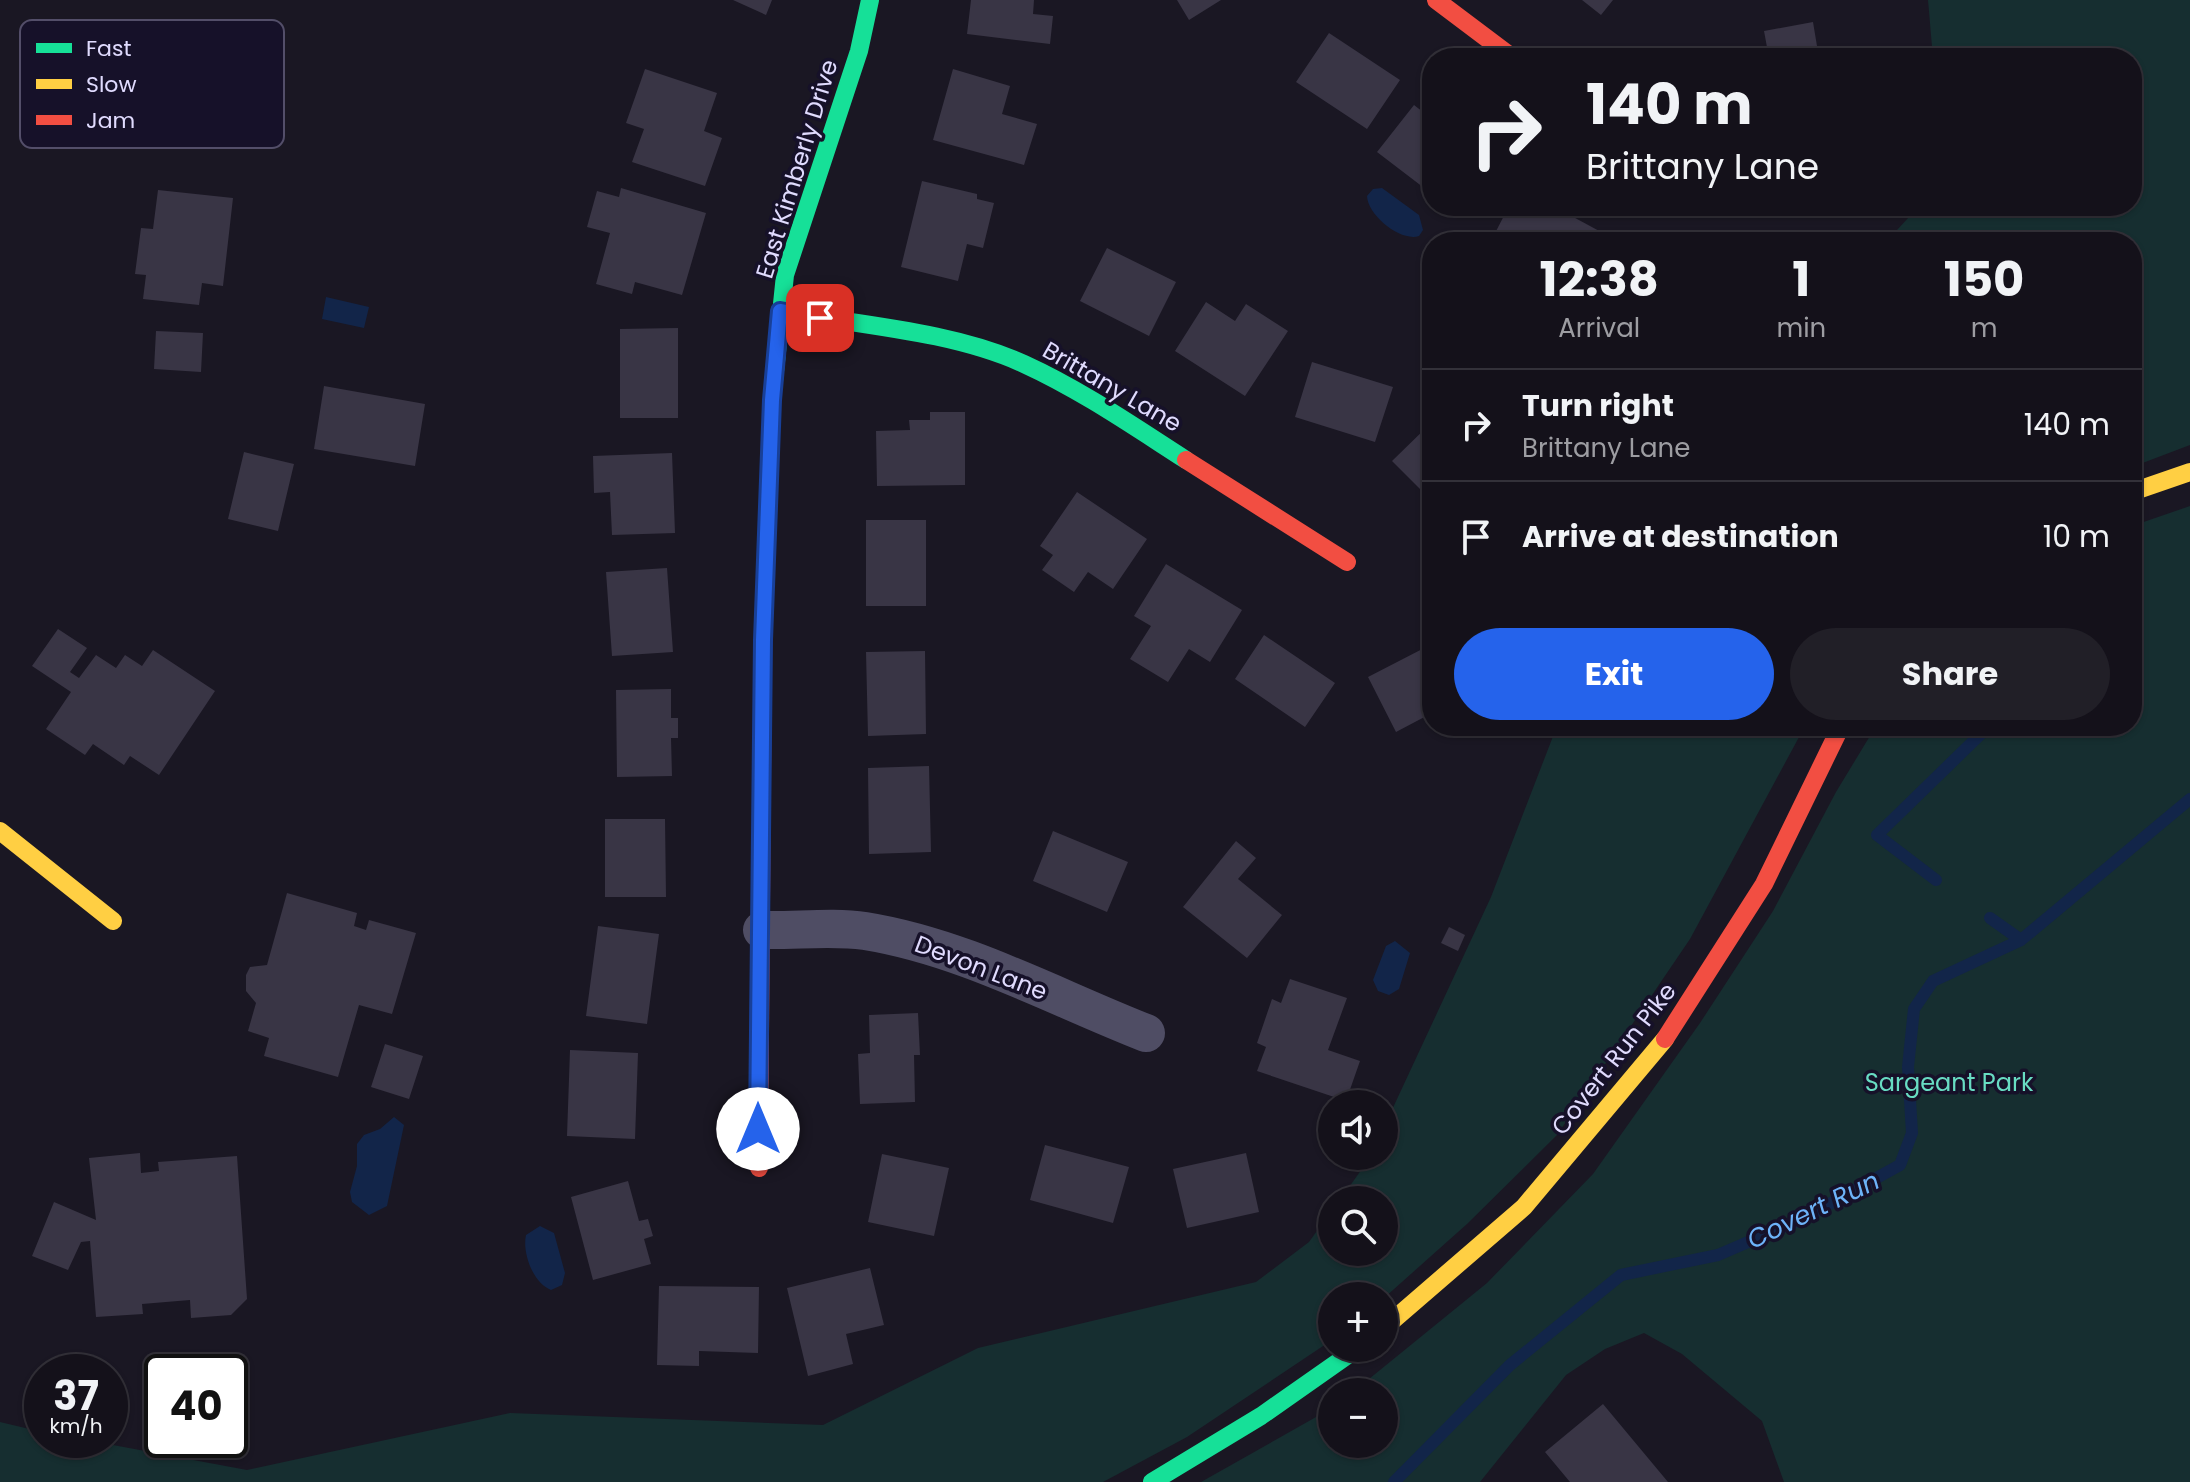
<!DOCTYPE html>
<meta charset="utf-8">
<style>
body{margin:0;font-family:Poppins,sans-serif;background:#211f27;color:#f1f3f6;height:100vh;display:flex;flex-direction:column;font-size:30px;white-space:nowrap}
*{box-sizing:border-box;margin:0}
p{font-size:26px;color:#9d9da2}
.icon{flex:none;width:44px;height:44px;fill:none;stroke:currentColor;stroke-width:2;stroke-linecap:round;stroke-linejoin:round}
.map{position:relative;flex:1;overflow:hidden}
.side{position:absolute;left:1422px;top:232px;width:720px;height:504px;display:flex;flex-direction:column;background:#14111a;border-radius:32px;box-shadow:0 2px 6px #0004,0 0 0 2px #333139}
.side>*{flex:none}
.guide{position:absolute;left:1422px;top:48px;width:720px;height:168px;border-radius:32px;box-shadow:0 2px 6px #0004,0 0 0 2px #333139;background:#14111a;color:#f1f3f6;overflow:hidden}
.fabs{position:absolute;left:1318px;top:1090px;display:grid;gap:16px}
.fabs a{display:grid;place-items:center;width:80px;height:80px;border-radius:50%;background:#14111a;box-shadow:0 2px 6px #0004,0 0 0 2px #333139;font-size:40px}
.speed{position:absolute;left:24px;top:1354px;display:flex;gap:16px;font-size:40px;font-weight:700;text-align:center}
.speed>*{display:grid;place-content:center;width:104px;height:104px;border-radius:50%;background:#14111a;box-shadow:0 2px 6px #0004,0 0 0 2px #333139;line-height:1}
.speed small{font-size:20px;font-weight:400}
.speed .limit{border:4px solid #111;border-radius:12px;background:#fff;color:#111}
.pin{position:absolute;display:grid;place-items:center;width:68px;height:68px;color:#fff;margin:-34px;border-radius:16px;box-shadow:0 4px 12px #0006}
.me{position:absolute;width:88px;margin:-44px;rotate:0deg;stroke-linejoin:round;filter:drop-shadow(0 0 6px #0008)}
.turn{display:flex;align-items:center;gap:28px;height:168px;padding:0 32px;font-size:36px}
.turn .icon{width:104px;height:104px;stroke-width:2.5}
.turn b{display:block;font-size:56px;line-height:68px}
.eta{display:flex;justify-content:space-evenly;align-items:center;height:136px;text-align:center}
.eta b{font-size:48px;font-weight:700;line-height:56px}
.primary-button{display:flex;gap:16px;margin-top:auto;padding:16px 32px}
.primary-button a{flex:1;height:92px;border-radius:48px;background:#2563eb;color:#fff;font-size:32px;font-weight:700;line-height:92px;text-align:center}
.primary-button a+a{background:#211f27;color:#f1f3f6}
ul{padding:0;list-style:none}
li{display:flex;align-items:center;gap:24px;height:112px;padding:0 32px;border-top:2px solid #333139}
li div{flex:1}
li b{display:block;font-size:30px}
li em{font-style:normal}
.map>svg:first-child{display:block}
.green{fill:#162e30}
.water{fill:#122549}
.lines{fill:none;stroke-linecap:round;stroke-linejoin:round}
.stream{stroke:#122549;stroke-width:12}
.building{fill:#393545}
.street{stroke:#4f4d64;stroke-width:38}
.fast{stroke:#16e098;stroke-width:18}
.slow{stroke:#ffcf43;stroke-width:18}
.jam{stroke:#f24e42;stroke-width:18}
.route-casing{stroke:#184099;stroke-width:20}
.route{stroke:#2563eb;stroke-width:14}
.labels{text-anchor:middle;stroke-width:7;stroke-linejoin:round;paint-order:stroke}
.street-label{font-size:24px;fill:#e0dbfe;stroke:#161129}
.park-label{font-size:24px;fill:#68dcc3;stroke:#161129}
.water-label{font-size:26px;font-style:italic;fill:#6db3f9;stroke:#161129}
.key{fill:#161129;stroke:#534e69;stroke-width:2}
.key-label{font-size:22px;fill:#e0dbfe}
</style>
<div class="map">
<svg width="2190" height="1482" viewBox="0 0 2190 1482">
<rect width="100%" height="100%" fill="#1a1723"/>
<!-- green -->
<path class="green" d="M 1928,0 L 2190,0 L 2190,445 L 2132,467 L 2132,242 L 1886,242 L 1909,217 L 1913,206 L 2132,206 L 2132,58 L 1933,58 Z
M 2190,506 L 2190,1482 L 1784,1482 L 1762,1421 L 1682,1354 L 1644,1333 L 1605,1349 L 1566,1375 L 1480,1482 L 1201,1482 L 1332,1408 L 1332,1444 L 1384,1444 L 1384,1392 L 1353,1392 L 1487,1283 L 1593,1174 L 1700,1023 L 1773,911 L 1836,792 L 1876,726 L 2132,726 L 2132,526 Z
M 1557,726 L 1805,726 L 1690,939 L 1557,1135 L 1467,1224 L 1384,1298 L 1332,1296 L 1332,1340 L 1187,1437 L 1103,1482 L 0,1482 L 0,1422 L 42,1432 L 42,1440 L 86,1440 L 247,1470 L 510,1413 L 823,1425 L 978,1348 L 1256,1282 L 1309,1242 L 1332,1210 L 1332,1252 L 1384,1252 L 1384,1200 L 1340,1200 L 1371,1156 L 1384,1156 L 1384,1127 L 1491,897 Z"/>
<!-- water -->
<path class="water" d="M 1382,188 L 1419,215 L 1423,230 L 1419,236 C 1401,242 1368,216 1367,196 L 1373,189 Z
M 326,297 L 369,307 L 364,328 L 322,319 Z
M 1395,941 L 1410,953 L 1399,989 L 1389,995 L 1378,991 L 1373,980 L 1386,946 Z
M 394,1117 L 404,1125 L 387,1206 L 369,1215 L 352,1202 L 350,1192 L 357,1166 L 357,1144 L 364,1135 L 380,1129 Z
M 540,1226 L 554,1233 L 565,1273 L 562,1285 L 551,1290 C 533,1283 522,1253 526,1235 Z"/>
<g class="lines">
<!-- stream -->
<path class="stream" d="M 1936,880 L 1877,835 L 1989,726
M 1990,918 L 2021,940
M 1394,1482 L 1510,1365 L 1621,1275 L 1718,1255 L 1804,1218 L 1900,1165 L 1912,1133 L 1908,1067 L 1914,1009 L 1933,981 L 2021,940 L 2190,799"/>
</g>
<!-- building -->
<path class="building" d="M 733,0 L 772,0 L 766,15 Z
M 971,0 L 1034,0 L 1033,14 L 1053,16 L 1050,44 L 967,34 Z
M 1177,0 L 1221,0 L 1189,20 Z
M 1582,0 L 1613,0 L 1601,15 Z
M 1813,22 L 1819,58 L 1769,58 L 1764,31 Z
M 1329,33 L 1400,80 L 1367,129 L 1296,82 Z
M 645,69 L 717,93 L 704,131 L 722,138 L 705,186 L 632,162 L 644,129 L 626,123 Z
M 953,69 L 1010,86 L 1002,114 L 1037,124 L 1024,165 L 933,140 Z
M 1414,105 L 1432,119 L 1432,194 L 1377,152 Z
M 922,181 L 977,194 L 977,199 L 994,203 L 983,248 L 967,244 L 958,281 L 901,267 Z
M 621,188 L 706,213 L 682,295 L 635,282 L 632,294 L 596,284 L 610,233 L 587,227 L 597,191 L 619,197 Z
M 158,190 L 233,198 L 223,286 L 202,283 L 199,305 L 143,299 L 146,275 L 135,274 L 141,228 L 153,229 Z
M 1509,206 L 1553,206 L 1614,239 L 1613,242 L 1497,242 L 1492,239 Z
M 1107,248 L 1176,282 L 1149,336 L 1080,301 Z
M 1206,302 L 1235,321 L 1246,304 L 1288,331 L 1245,396 L 1175,351 Z
M 678,328 L 678,418 L 620,418 L 620,329 Z
M 156,331 L 203,333 L 201,372 L 154,369 Z
M 1312,362 L 1393,387 L 1375,442 L 1295,417 Z
M 324,386 L 425,404 L 415,466 L 314,449 Z
M 930,412 L 965,412 L 965,485 L 877,486 L 876,431 L 910,430 L 909,420 L 930,420 Z
M 1432,422 L 1432,501 L 1392,461 Z
M 244,452 L 294,464 L 278,531 L 228,519 Z
M 672,453 L 675,533 L 612,535 L 610,492 L 594,493 L 593,456 Z
M 1077,492 L 1147,539 L 1113,589 L 1088,572 L 1074,592 L 1042,570 L 1053,555 L 1040,546 Z
M 866,520 L 926,520 L 926,606 L 866,606 Z
M 1166,564 L 1242,610 L 1210,662 L 1189,649 L 1168,682 L 1130,659 L 1151,626 L 1134,616 Z
M 667,568 L 673,652 L 612,656 L 606,572 Z
M 58,629 L 87,648 L 70,672 L 79,678 L 96,655 L 116,668 L 125,655 L 142,666 L 153,650 L 215,691 L 159,775 L 130,756 L 124,765 L 93,744 L 85,755 L 46,729 L 71,692 L 32,666 Z
M 1264,635 L 1335,683 L 1305,727 L 1235,679 Z
M 1432,644 L 1432,713 L 1396,732 L 1368,677 Z
M 925,651 L 926,734 L 868,736 L 866,652 Z
M 671,689 L 671,718 L 678,718 L 678,738 L 671,738 L 672,776 L 617,777 L 616,690 Z
M 929,766 L 931,852 L 869,854 L 868,768 Z
M 605,819 L 665,819 L 666,897 L 605,897 Z
M 1053,831 L 1128,862 L 1107,912 L 1033,881 Z
M 1236,841 L 1256,858 L 1238,879 L 1282,915 L 1247,958 L 1183,907 Z
M 287,893 L 357,913 L 354,926 L 366,930 L 369,920 L 416,933 L 392,1014 L 359,1005 L 338,1077 L 264,1056 L 269,1038 L 248,1031 L 256,1003 L 246,991 L 246,975 L 250,967 L 267,965 Z
M 598,926 L 659,934 L 647,1024 L 586,1016 Z
M 1449,927 L 1465,935 L 1458,951 L 1441,943 Z
M 1290,979 L 1347,998 L 1328,1050 L 1360,1061 L 1346,1101 L 1257,1071 L 1266,1047 L 1257,1043 L 1272,999 L 1281,1003 Z
M 918,1013 L 920,1055 L 914,1055 L 915,1102 L 860,1104 L 858,1054 L 870,1053 L 869,1015 Z
M 385,1044 L 423,1056 L 409,1099 L 371,1087 Z
M 570,1050 L 638,1053 L 635,1139 L 567,1136 Z
M 1045,1145 L 1129,1167 L 1113,1223 L 1030,1200 Z
M 140,1153 L 141,1173 L 159,1171 L 158,1162 L 237,1156 L 247,1299 L 231,1315 L 191,1318 L 190,1300 L 142,1304 L 143,1314 L 96,1317 L 90,1241 L 81,1242 L 68,1270 L 32,1256 L 54,1202 L 96,1220 L 89,1158 Z
M 1246,1153 L 1259,1212 L 1187,1228 L 1173,1169 Z
M 882,1154 L 949,1168 L 934,1236 L 868,1222 Z
M 628,1181 L 639,1221 L 648,1219 L 653,1236 L 644,1239 L 651,1264 L 593,1280 L 571,1197 Z
M 870,1268 L 884,1325 L 846,1334 L 853,1364 L 808,1376 L 787,1288 Z
M 659,1286 L 759,1287 L 758,1353 L 699,1351 L 699,1366 L 657,1365 Z
M 1603,1404 L 1668,1482 L 1570,1482 L 1545,1452 Z"/>
<g class="lines">
<!-- street -->
<path class="street" d="M 762,930 C 796,931 832,926 865,931 C 964,947 1054,997 1146,1033"/>
<!-- fast -->
<path class="fast" d="M 780,311 C 858,325 952,331 1024,364 C 1081,390 1133,426 1186,460
M 768,507 L 772,400 L 785,275 L 859,51 L 870,0
M 1152,1482 L 1261,1416 L 1358,1348"/>
<!-- slow -->
<path class="slow" d="M 2132,492 L 2190,472
M 0,831 L 113,921
M 1384,1328 L 1524,1207 L 1665,1039"/>
<!-- jam -->
<path class="jam" d="M 1436,0 L 1513,58
M 1186,460 L 1347,562
M 1665,1039 L 1764,884 L 1841,726
M 759,1168 L 763,640 L 768,507"/>
</g>
<g class="lines">
<!-- route casing -->
<g class="route-casing">
<path id="route" d="M 758,1129 L 763,640 L 772,400 L 780,311 L 820,318"/>
</g>
<!-- route -->
<use href="#route" class="route"/>
</g>
<g class="labels">
<!-- street labels -->
<g class="street-label">
<text transform="translate(797 169) rotate(-73)" y="8">East Kimberly Drive</text>
<text transform="translate(1112 387) rotate(30)" y="8">Brittany Lane</text>
<text transform="translate(981 968) rotate(21)" y="8">Devon Lane</text>
<text transform="translate(1614 1059) rotate(-52)" y="8">Covert Run Pike</text>
</g>
<!-- park labels -->
<g class="park-label">
<text x="1949" y="1091">Sargeant Park</text>
</g>
<!-- water labels -->
<g class="water-label">
<text transform="translate(1813 1210) rotate(-26)" y="9">Covert Run</text>
</g>
</g>
<!-- legend -->
<rect x="20" y="20" width="264" height="128" rx="12" class="key"/>
<rect x="36" y="43" width="36" height="10" fill="#16e098"/>
<rect x="36" y="79" width="36" height="10" fill="#ffcf43"/>
<rect x="36" y="115" width="36" height="10" fill="#f24e42"/>
<g class="key-label">
<text x="86" y="56">Fast</text>
<text x="86" y="92">Slow</text>
<text x="86" y="128">Jam</text>
</g>
</svg>
<div class="fabs">
<a><svg class="icon" aria-label="sound" viewBox="0 0 24 24"><path d="M4 9h4l5-4v14l-5-4H4zM17 9q2 3 0 6"/></svg></a>
<a><svg class="icon" aria-label="search" viewBox="0 0 24 24"><circle cx="10" cy="10" r="6"/><path d="M15 15l6 6"/></svg></a>
<a>+</a>
<a>−</a>
</div>
<div class="speed"><div>37<small>km/h</small></div><div class="limit">40</div></div>
<div class="pin" style="left:820px;top:318px;background:#d93025"><svg class="icon" aria-label="arrive" viewBox="0 0 24 24"><path d="M6 21V4h12l-3 4 3 4H6"/></svg></div>
<svg class="me" style="left:758px;top:1129px" viewBox="-20 -20 40 40"><circle r="19" fill="#fff"/><path d="M0-13L10 11 0 6-10 11z" fill="#2563eb"/></svg>
<div class="guide">
<div class="turn"><svg class="icon" aria-label="right" viewBox="0 0 24 24"><path d="M7 20v-9h11M14 6l5 5-5 5"/></svg><div><b>140 m</b>Brittany Lane</div></div>
</div>
<section class="side">
<div class="eta">
<div><b>12:38</b><p>Arrival</p></div>
<div><b>1</b><p>min</p></div>
<div><b>150</b><p>m</p></div>
</div>
<ul>
<li><svg class="icon" aria-label="right" viewBox="0 0 24 24"><path d="M7 20v-9h11M14 6l5 5-5 5"/></svg><div><b>Turn right</b><p>Brittany Lane</p></div><em>140 m</em></li>
<li><svg class="icon" aria-label="arrive" viewBox="0 0 24 24"><path d="M6 21V4h12l-3 4 3 4H6"/></svg><div><b>Arrive at destination</b></div><em>10 m</em></li>
</ul>
<div class="primary-button"><a>Exit</a><a>Share</a></div>
</section>
</div>
